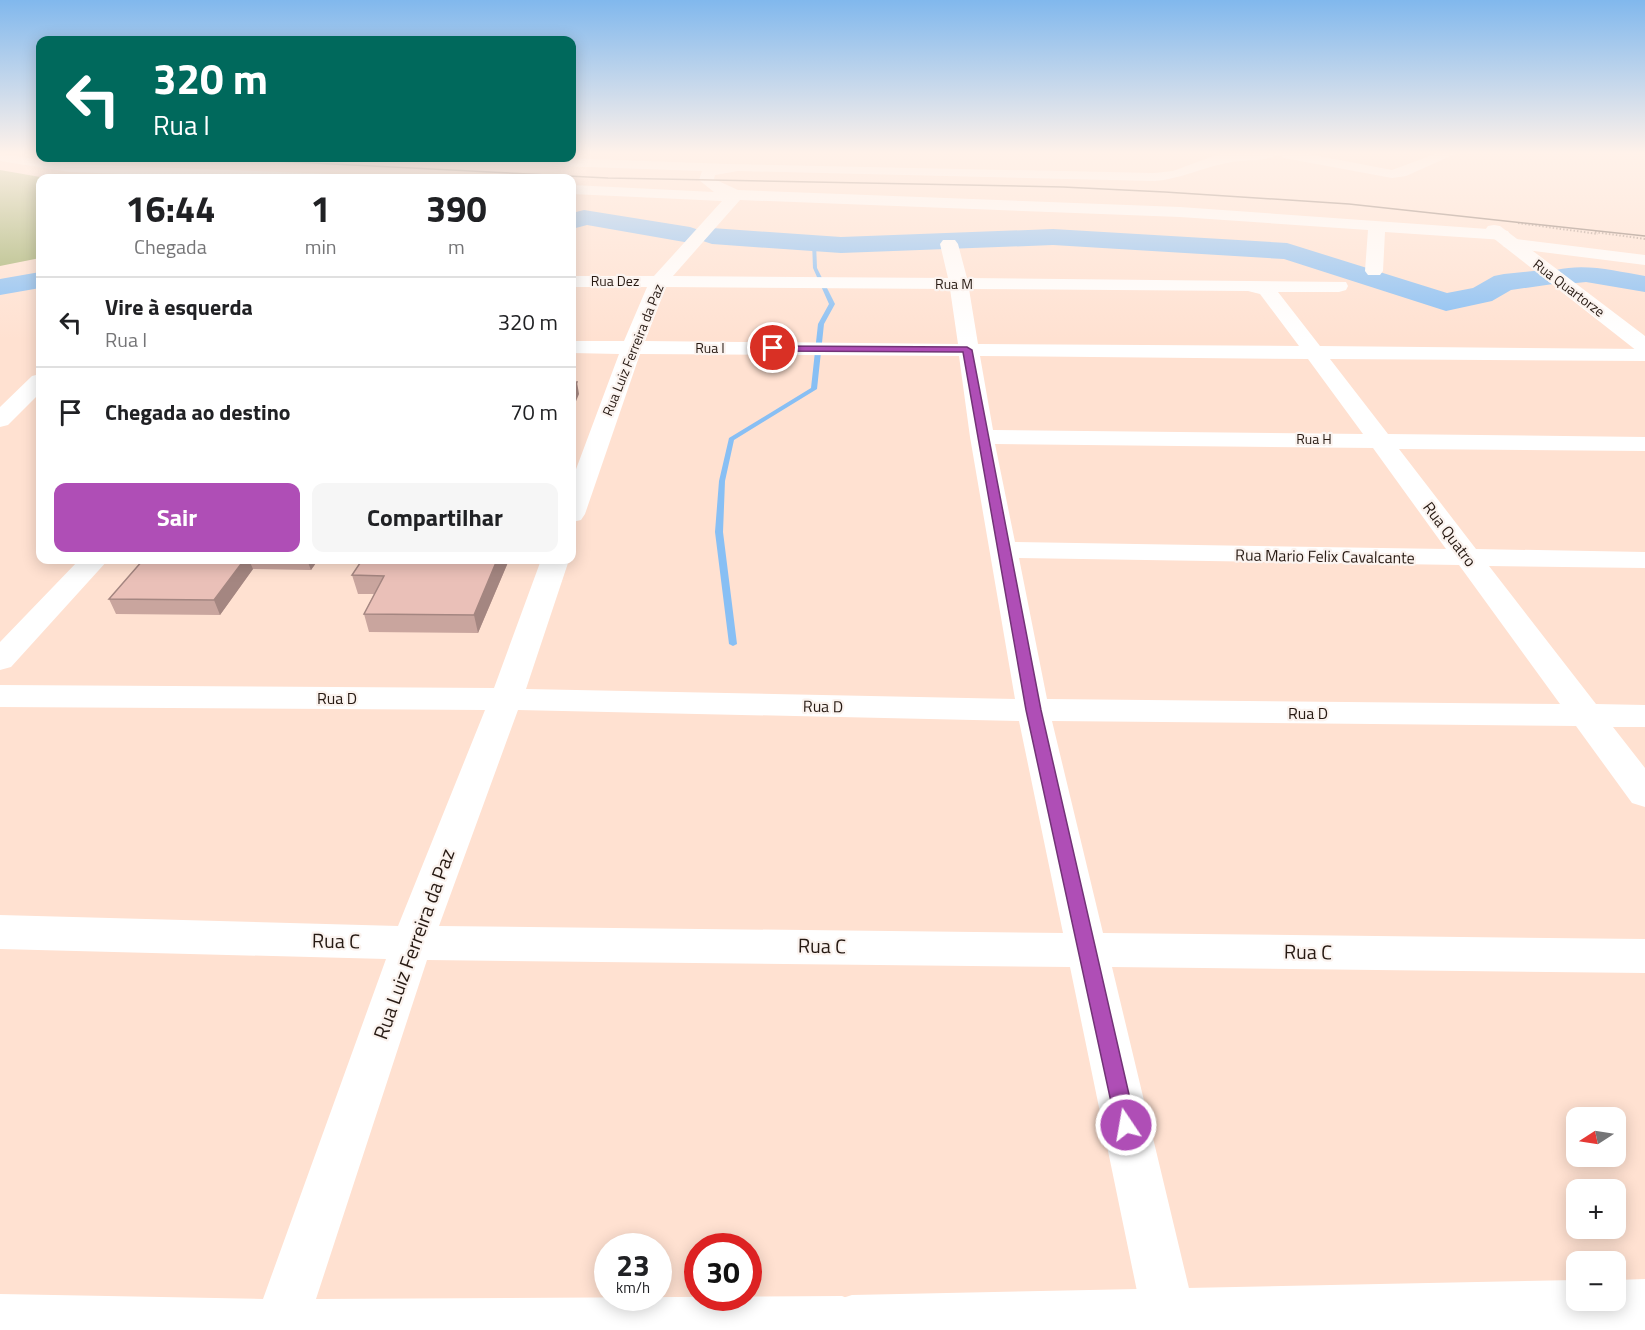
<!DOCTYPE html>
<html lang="pt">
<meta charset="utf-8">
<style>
body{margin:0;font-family:"Titillium Web",sans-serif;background:#f6f6f6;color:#202124;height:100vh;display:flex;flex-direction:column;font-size:22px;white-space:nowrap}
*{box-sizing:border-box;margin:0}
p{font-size:20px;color:#757577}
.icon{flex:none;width:33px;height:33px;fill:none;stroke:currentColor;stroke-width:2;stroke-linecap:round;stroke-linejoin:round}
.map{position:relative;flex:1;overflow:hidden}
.side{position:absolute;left:36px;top:174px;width:540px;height:390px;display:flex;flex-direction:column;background:#fff;border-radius:12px;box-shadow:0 3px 15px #0003}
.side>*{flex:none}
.top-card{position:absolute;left:36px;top:36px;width:540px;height:126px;border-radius:12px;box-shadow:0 3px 15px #0003;background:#00695c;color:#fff;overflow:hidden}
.needle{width:39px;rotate:258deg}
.fabs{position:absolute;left:1566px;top:1107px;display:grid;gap:12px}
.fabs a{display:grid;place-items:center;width:60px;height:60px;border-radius:12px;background:#fff;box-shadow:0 3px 15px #0003;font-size:30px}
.speed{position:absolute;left:594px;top:1233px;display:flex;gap:12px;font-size:30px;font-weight:700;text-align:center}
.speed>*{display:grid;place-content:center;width:78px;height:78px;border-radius:50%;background:#fff;box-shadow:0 3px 15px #0003;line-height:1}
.speed small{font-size:15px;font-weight:400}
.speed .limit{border:9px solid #d22;background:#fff;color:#111}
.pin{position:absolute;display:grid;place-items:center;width:51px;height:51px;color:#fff;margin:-26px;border:3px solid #fff;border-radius:50%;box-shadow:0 2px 6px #0007}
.me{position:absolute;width:66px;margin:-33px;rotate:348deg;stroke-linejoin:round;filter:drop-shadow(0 0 4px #0008)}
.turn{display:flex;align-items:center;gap:21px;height:126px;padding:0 18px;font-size:27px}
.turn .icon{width:78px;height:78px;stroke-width:2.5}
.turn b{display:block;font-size:42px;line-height:51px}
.eta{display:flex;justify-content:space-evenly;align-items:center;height:102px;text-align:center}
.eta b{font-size:36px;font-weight:700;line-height:42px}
.action{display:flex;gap:12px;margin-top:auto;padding:12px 18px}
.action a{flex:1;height:69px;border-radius:12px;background:#af4eb6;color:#fff;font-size:24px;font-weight:700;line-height:69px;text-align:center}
.action a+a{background:#f6f6f6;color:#202124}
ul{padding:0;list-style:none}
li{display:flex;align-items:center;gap:18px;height:90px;padding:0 18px;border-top:2px solid #e0e0e0}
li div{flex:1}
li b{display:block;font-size:22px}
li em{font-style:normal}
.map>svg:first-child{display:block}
.forest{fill:#9eae69}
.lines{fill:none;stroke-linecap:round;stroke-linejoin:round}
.stream{fill:#88bff4;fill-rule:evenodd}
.river{fill:#88bff4;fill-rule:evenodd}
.path{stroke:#ae968a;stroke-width:2;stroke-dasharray:1.5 2;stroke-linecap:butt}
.street{fill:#fff;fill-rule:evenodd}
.secondary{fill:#fff;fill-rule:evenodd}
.tram{stroke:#816d62;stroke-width:1.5}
.wall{fill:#c9a59e}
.shaded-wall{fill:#a48681}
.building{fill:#eac0b8;stroke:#a48681;stroke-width:1.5}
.route{fill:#af4eb6;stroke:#723376;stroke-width:1.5}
.labels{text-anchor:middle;stroke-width:4.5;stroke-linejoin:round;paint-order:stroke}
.far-street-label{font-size:14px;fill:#271a13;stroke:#fbf3ef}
.street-label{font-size:16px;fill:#271a13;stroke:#fbf3ef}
.near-street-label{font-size:20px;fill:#271a13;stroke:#fbf3ef}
</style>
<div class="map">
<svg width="1645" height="1330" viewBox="0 0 1645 1330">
<rect width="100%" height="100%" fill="#ffe1d1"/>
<!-- forest -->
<path class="forest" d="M 0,170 L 46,178 L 40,178 L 40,258 L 0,266 Z"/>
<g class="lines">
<!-- stream -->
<path class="stream" d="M 812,242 L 816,243 L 817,268 L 835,304 L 824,324 L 817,389 L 734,440 L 725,481 L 723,532 L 737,644 L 733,646 L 729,644 L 715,532 L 719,481 L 729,438 L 811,388 L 818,324 L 829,304 L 813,268 Z"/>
<!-- river -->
<path class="river" d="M 584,210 L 690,227 L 699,230 L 701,233 L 712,228 L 841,237 L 1053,229 L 1287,243 L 1447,293 L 1473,288 L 1494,276 L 1504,274 L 1543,270 L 1554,274 L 1556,270 C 1586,263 1615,271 1645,276 L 1645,292 L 1586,282 L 1566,284 L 1555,280 L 1553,284 L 1511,290 L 1492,301 L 1446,311 L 1284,259 L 1053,245 L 841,253 L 712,244 L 703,241 L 701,238 L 690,243 L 587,225 L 572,229 L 572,213 Z
M 40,272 L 40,288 L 0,295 L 0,279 Z"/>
<!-- path -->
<path class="path" d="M 1518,223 L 1598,234
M 1595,232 L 1645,239"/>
<!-- street -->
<path class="street" d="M 0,154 L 70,164 L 332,174 L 339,178 L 230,178 L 70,172 L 0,161 Z
M 1219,154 L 1277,154 C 1269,161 1251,160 1241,161 C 1211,163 1184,179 1154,181 L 738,171 L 715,175 L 714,179 L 738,190 L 1180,207 L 1502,230 L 1508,231 L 1510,235 L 1508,238 L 1645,255 L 1645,265 L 1510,248 L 1504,247 L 1501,243 L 1504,240 L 1385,232 L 1383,271 L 1380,275 L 1368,275 L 1365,271 L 1368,230 L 1180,217 L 740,200 L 673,276 L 948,278 L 940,244 L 943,240 L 955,240 L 958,244 L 967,278 L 1346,282 L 1348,286 L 1346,290 L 1339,292 L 1278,292 L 1320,346 L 1645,349 L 1645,361 L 1330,359 L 1388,434 L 1645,437 L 1645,451 L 1399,449 L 1476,549 L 1645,552 L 1645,568 L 1489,566 L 1596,704 L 1645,705 L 1645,727 L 1613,727 L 1645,768 L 1645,807 L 1632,803 L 1576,726 L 1052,721 L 1103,933 L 1645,939 L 1645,973 L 1112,967 L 1199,1330 L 1145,1330 L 1070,967 L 427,960 L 316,1299 L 842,1296 L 861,1304 L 869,1323 L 866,1330 L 0,1330 L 0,1294 L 263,1299 L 386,959 L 0,949 L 0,915 L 398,926 L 485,710 L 0,707 L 0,685 L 494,688 L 541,560 L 569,560 L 526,689 L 1015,699 L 970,437 L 959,356 L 640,354 L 585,514 L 581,520 L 572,522 L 572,480 L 619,354 L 572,353 L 572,341 L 624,341 L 647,287 L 572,287 L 572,276 L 654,276 L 722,201 L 572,194 L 572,185 L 714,192 L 699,180 L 702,171 L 447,162 L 442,161 L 440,158 L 563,158 L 728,164 L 1154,173 L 1173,171 ZM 666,287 L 950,289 L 958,344 L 645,341 ZM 969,289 L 1248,291 L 1260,294 L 1299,346 L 978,344 ZM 980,356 L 1308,359 L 1363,434 L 993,430 ZM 995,444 L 1373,448 L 1446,549 L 1015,542 ZM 1019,558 L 1459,565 L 1560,704 L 1047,699 ZM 518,710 L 1019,721 L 1063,933 L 439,926 Z
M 1277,154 L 1308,154 L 1392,170 L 1435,154 L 1455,154 L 1406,176 L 1392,178 L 1284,158 Z
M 40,374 L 40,393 L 8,425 L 0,427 L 0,407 L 32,376 Z
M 79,560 L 108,560 L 11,667 L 0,670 L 0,642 Z"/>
<!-- secondary -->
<path class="secondary" d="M 1494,225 L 1500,226 L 1645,336 L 1645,352 L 1637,351 L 1488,234 L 1485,230 L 1488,226 Z
M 1645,1279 L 1645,1330 L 797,1330 L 805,1310 L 852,1295 L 1576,1280 L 1576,1300 L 1616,1300 L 1616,1280 Z"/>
<!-- tram -->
<path class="tram" d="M 188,158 L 224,160
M 215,158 L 608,178 L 1063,187 L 1165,192 L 1349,204 L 1645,236"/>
</g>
<!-- wall -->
<path class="wall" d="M 143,560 L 318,560 L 311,570 L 253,569 L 220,615 L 116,614 L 109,599 Z
M 362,560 L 509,560 L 478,633 L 369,632 L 364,614 L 374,594 L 358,594 L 352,575 Z"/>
<!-- shaded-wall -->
<path class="shaded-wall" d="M 577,382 L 579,394 L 572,411 L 572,394 Z
M 244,560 L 249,560 L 253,569 L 220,615 L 214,600 Z
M 307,560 L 318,560 L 311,570 Z
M 497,560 L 509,560 L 478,633 L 474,615 Z"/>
<!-- building -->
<path class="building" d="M 572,382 L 577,382 L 572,394 Z
M 143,560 L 244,560 L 214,600 L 109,599 Z
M 362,560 L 497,560 L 474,615 L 364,614 L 384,576 L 352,575 Z"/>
<!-- sky -->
<linearGradient id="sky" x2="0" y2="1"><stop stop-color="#81b8ed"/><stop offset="0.45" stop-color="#fff2ea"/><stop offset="1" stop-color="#fff2ea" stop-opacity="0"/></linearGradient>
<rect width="1645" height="340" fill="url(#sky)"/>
<!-- route -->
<path class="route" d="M 770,346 L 967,347 L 972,350 L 1041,710 L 1136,1125 L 1133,1131 L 1126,1134 L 1119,1131 L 1116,1125 L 1026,710 L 963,352 L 773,351 L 769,348 Z"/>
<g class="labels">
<!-- far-street labels -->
<g class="far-street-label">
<text x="615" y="286">Rua Dez</text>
<text x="954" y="289">Rua M</text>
<text transform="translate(1569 288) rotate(37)" y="5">Rua Quartorze</text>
<text x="710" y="353">Rua I</text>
<text transform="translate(633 350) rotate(-68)" y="5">Rua Luiz Ferreira da Paz</text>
<text x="1314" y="444">Rua H</text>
</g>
<!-- street labels -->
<g class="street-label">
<text transform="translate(1450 534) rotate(53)" y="6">Rua Quatro</text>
<text transform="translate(1325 556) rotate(1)" y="6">Rua Mario Felix Cavalcante</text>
<text x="337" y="704">Rua D</text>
<text transform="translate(823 706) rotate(1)" y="6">Rua D</text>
<text x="1308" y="719">Rua D</text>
</g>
<!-- near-street labels -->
<g class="near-street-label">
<text transform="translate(336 941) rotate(1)" y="7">Rua C</text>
<text transform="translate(414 944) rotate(-70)" y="7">Rua Luiz Ferreira da Paz</text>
<text transform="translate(822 946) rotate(1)" y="7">Rua C</text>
<text transform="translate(1308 952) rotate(1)" y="7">Rua C</text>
</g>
</g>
</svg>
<div class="fabs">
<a><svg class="needle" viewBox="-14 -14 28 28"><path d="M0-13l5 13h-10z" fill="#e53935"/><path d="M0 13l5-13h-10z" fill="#757577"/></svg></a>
<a>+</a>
<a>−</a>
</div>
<div class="speed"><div>23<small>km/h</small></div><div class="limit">30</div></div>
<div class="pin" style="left:773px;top:348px;background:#d93025"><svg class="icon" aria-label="arrive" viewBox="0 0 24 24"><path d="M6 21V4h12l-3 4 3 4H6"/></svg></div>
<svg class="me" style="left:1126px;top:1125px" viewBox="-20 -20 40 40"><circle r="17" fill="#af4eb6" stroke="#fff" stroke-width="3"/><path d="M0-11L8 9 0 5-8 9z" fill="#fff"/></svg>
<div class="top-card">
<div class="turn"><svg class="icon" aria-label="left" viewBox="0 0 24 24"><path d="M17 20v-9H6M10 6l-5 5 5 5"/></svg><div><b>320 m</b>Rua I</div></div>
</div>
<section class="side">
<div class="eta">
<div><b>16:44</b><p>Chegada</p></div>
<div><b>1</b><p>min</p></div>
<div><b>390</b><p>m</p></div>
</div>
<ul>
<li><svg class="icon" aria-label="left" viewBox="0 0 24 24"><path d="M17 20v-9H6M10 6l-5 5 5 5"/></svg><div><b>Vire à esquerda</b><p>Rua I</p></div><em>320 m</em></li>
<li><svg class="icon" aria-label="arrive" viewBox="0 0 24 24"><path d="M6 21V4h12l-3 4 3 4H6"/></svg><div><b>Chegada ao destino</b></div><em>70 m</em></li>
</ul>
<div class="action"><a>Sair</a><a>Compartilhar</a></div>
</section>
</div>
